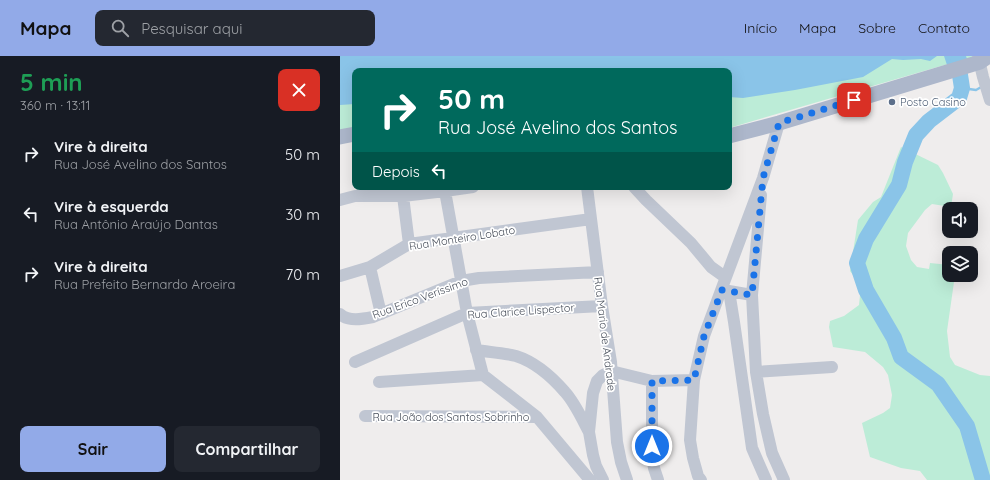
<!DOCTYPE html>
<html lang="pt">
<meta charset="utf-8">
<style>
body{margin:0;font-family:Quicksand,sans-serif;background:#242831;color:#f1f3f6;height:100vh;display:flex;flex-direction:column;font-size:15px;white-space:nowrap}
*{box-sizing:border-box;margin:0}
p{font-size:13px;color:#9ea1a6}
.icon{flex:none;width:22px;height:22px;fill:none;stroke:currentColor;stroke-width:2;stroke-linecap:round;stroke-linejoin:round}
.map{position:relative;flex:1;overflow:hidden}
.panel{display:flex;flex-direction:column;background:#171b24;width:340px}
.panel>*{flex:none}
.banner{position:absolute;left:12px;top:12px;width:380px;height:122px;border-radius:8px;box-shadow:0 4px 16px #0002;background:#00695c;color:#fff;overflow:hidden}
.buttons{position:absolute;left:602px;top:146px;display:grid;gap:8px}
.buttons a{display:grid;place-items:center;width:36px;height:36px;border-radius:8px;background:#171b24;box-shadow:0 4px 16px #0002;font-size:20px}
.pin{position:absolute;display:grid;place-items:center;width:34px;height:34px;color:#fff;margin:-17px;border-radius:8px;box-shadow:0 2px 6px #0006}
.me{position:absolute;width:44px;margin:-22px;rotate:0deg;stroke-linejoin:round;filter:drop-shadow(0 0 3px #0008)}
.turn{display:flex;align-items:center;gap:14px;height:84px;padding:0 20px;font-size:18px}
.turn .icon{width:52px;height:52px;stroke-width:2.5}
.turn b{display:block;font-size:28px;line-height:34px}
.then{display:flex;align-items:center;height:38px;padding:0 20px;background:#0003;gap:8px;font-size:15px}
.round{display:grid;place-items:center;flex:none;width:42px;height:42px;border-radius:8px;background:#242831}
.summary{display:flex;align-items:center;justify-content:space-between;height:68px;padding:0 20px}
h1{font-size:24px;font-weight:800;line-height:30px;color:#1e9e55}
.button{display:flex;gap:8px;margin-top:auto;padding:8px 20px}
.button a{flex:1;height:46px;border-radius:8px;background:#92aae8;color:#111;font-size:16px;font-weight:800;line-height:46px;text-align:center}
.button a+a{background:#242831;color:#f1f3f6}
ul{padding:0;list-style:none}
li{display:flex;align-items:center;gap:12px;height:60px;padding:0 20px}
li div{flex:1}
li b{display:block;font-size:15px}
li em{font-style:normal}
header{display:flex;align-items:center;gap:24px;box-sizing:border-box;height:56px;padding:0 20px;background:#92aae8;color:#111}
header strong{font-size:19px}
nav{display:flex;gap:22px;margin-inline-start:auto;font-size:14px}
.search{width:280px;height:36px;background:#242831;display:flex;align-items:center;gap:10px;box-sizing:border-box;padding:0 14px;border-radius:8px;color:#9ea1a6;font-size:15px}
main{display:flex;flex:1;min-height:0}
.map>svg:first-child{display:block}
.green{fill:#bcecd7}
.water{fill:#8ac4e8}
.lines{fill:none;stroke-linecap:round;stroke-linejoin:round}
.stream{stroke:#8ac4e8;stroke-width:2.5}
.river{stroke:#8ac4e8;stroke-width:16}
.minor{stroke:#c0c6d2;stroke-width:12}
.major{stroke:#adb7cb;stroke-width:15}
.route{stroke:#1a73e8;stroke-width:7;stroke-dasharray:0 12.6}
.service-dot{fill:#5c6f8a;stroke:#fff;stroke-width:1.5}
.labels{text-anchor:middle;stroke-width:3.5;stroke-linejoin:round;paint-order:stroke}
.service-label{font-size:11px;fill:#4e5e75;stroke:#fff;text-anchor:start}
.street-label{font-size:11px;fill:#464d59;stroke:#fff}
</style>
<header>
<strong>Mapa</strong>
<div class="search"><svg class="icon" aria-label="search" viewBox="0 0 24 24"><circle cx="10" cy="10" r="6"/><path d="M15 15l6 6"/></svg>Pesquisar aqui</div>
<nav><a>Início</a><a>Mapa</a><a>Sobre</a><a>Contato</a></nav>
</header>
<main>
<section class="panel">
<div class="summary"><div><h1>5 min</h1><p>360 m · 13:11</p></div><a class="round" style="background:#d93025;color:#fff"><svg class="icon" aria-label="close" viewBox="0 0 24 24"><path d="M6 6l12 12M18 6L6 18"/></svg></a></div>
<ul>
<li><svg class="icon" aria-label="right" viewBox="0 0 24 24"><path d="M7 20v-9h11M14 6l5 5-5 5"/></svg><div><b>Vire à direita</b><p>Rua José Avelino dos Santos</p></div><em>50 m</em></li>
<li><svg class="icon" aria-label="left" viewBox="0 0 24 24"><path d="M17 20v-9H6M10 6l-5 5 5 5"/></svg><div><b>Vire à esquerda</b><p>Rua Antônio Araújo Dantas</p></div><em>30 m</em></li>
<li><svg class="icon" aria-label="right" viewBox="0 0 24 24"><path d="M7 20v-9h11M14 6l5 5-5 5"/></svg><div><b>Vire à direita</b><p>Rua Prefeito Bernardo Aroeira</p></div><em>70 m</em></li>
</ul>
<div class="button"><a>Sair</a><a>Compartilhar</a></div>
</section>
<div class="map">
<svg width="650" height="424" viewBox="0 0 650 424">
<rect width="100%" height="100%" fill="#efeded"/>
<!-- green -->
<path class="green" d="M 0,0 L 643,0 L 601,10 L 389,72 L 389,15 L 15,15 L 15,78 L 0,81 Z
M 561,91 L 598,109 L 603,117 L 613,138 L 611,151 L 592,148 L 585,154 L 568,177 L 566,190 L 571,204 L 577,211 L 589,213 L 590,207 L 609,209 L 609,219 L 615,219 L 607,275 L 610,301 L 615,309 L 640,319 L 650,320 L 650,424 L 587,424 L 580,415 L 561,412 L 530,401 L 522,367 L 543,357 L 550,352 L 552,339 L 548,319 L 543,311 L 525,296 L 493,291 L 489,271 L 490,265 L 504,260 L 519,249 L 521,230 L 510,215 L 518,164 L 533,146 L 541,141 Z"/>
<!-- water -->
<path class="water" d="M 0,0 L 597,0 L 590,5 L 581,3 L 563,4 L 552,3 L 523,21 L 455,34 L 403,42 L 389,41 L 389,15 L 15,15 L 15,48 L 0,49 Z
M 604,0 L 626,0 L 627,3 L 607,9 Z"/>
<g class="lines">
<!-- stream -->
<path class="stream" d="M 622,32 L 636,34 L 643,30"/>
<!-- river -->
<path class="river" d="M 618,6 L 622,32 L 619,42 L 589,65 L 576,79 L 565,106 L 559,129 L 526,183 L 517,207 L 526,234 L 554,282 L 561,301 L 598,328 L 627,370 L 643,424"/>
<!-- minor -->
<path class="minor" d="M 638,0 L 643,21 L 650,44
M 247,131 L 262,250 L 271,306 L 277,386 L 281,406 L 287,424
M 294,131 L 306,144 L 351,187 L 371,211 L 385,221
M 105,135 L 127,257 L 143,319
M 421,139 L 412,239 L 416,316 L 423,358 L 432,397 L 444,424
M 63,140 L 69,188
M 0,144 L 15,140 L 63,140 L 105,135 L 133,131
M 30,211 L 41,258
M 0,220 L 30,211 L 69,188 L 251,163
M 383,234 L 412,239
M 389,235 L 394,266 L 412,392 L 426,424
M 0,258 C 8,266 23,263 33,261 L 121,225 L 139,222 L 258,216
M 136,294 C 148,296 165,297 176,300 C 195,306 212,321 225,336 C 235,347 242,363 249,376
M 15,306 L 127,257 L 262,250
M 416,316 L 492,311
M 143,319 L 197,361 L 250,424
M 312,325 L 312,401 L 314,412 L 318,424
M 39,326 L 143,319
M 25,360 L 197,361
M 263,424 L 256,410 L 253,399 L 249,376 L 253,337 L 257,325 L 263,319 L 271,315 L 312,325 L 354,324
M 361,424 L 358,420 L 353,402 L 350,384 L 354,324 L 364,280 L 423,122 L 439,67"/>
<!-- major -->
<path class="major" d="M 389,80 L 439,67 L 604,17 L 640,6 L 649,0
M 0,81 L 15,78"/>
</g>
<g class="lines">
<!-- route -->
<path class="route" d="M 312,390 L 312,325 L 354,324 L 364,280 L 382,234 L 412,239 L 423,122 L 439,67 L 514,44"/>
</g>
<!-- markers -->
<circle class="service-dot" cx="552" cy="46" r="4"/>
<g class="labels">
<!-- service labels -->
<g class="service-label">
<text x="560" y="50">Posto Casino</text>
</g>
<!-- street labels -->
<g class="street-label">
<text transform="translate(122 182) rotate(-9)" y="4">Rua Monteiro Lobato</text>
<text transform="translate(80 242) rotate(-20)" y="4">Rua Erico Veríssimo</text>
<text transform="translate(181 255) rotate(-4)" y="4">Rua Clarice Lispector</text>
<text transform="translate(265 278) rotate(83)" y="4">Rua Mario de Andrade</text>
<text x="111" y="365">Rua João dos Santos Sobrinho</text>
</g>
</g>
</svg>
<div class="buttons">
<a><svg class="icon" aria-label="sound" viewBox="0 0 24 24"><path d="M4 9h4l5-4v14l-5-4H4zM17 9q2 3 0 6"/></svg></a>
<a><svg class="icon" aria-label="layers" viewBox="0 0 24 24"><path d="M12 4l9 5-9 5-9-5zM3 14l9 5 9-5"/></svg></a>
</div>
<div class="pin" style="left:514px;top:44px;background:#d93025"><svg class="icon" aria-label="arrive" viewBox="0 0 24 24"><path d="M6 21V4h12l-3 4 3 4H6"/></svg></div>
<svg class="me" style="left:312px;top:390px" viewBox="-20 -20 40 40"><circle r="17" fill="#1a73e8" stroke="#fff" stroke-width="3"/><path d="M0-11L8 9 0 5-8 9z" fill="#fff"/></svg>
<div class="banner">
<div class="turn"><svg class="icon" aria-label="right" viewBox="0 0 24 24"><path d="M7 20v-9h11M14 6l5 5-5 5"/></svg><div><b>50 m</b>Rua José Avelino dos Santos</div></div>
<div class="then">Depois<svg class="icon" aria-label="left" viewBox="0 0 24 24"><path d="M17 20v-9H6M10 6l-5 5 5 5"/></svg></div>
</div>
</div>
</main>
